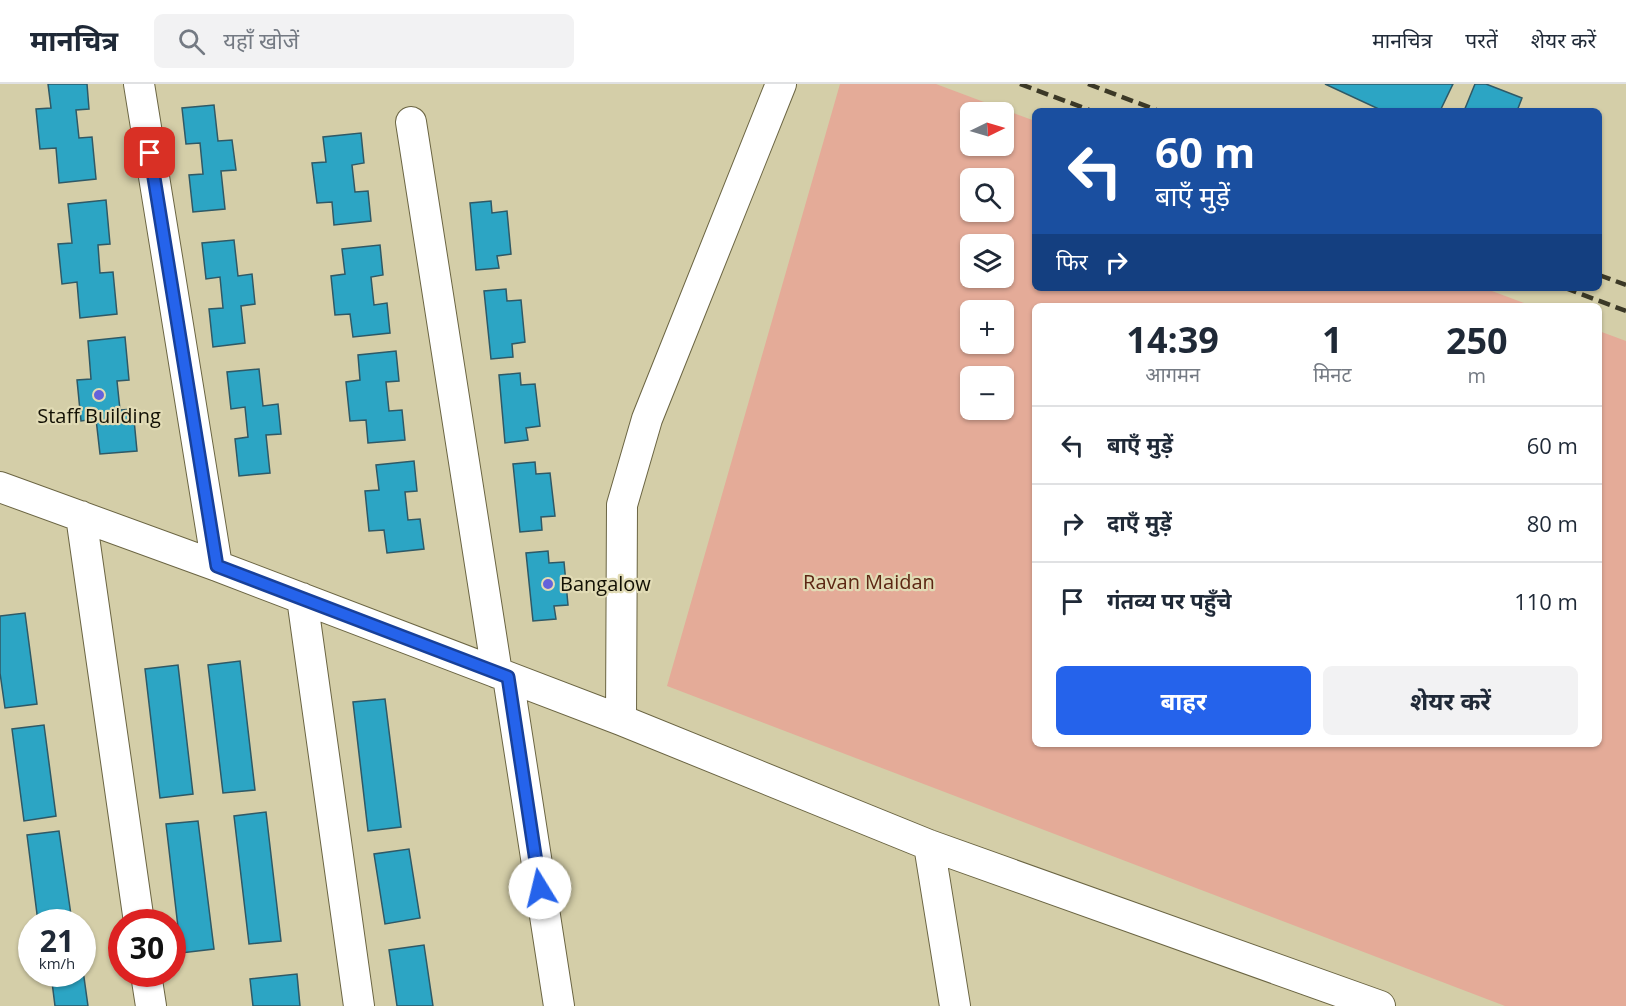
<!DOCTYPE html>
<html lang="hi">
<meta charset="utf-8">
<style>
body{margin:0;font-family:"Open Sans","Noto Sans Devanagari",sans-serif;background:#f2f2f3;color:#1f2937;height:100vh;display:flex;flex-direction:column;font-size:22px;white-space:nowrap}
*{box-sizing:border-box;margin:0}
p{font-size:20px;color:#747a83}
.icon{flex:none;width:33px;height:33px;fill:none;stroke:currentColor;stroke-width:2;stroke-linecap:round;stroke-linejoin:round}
.map{position:relative;flex:1;overflow:hidden}
.drawer{position:absolute;left:1032px;top:219px;width:570px;height:444px;display:flex;flex-direction:column;background:#fff;border-radius:9px;box-shadow:0 2px 4px #0004}
.drawer>*{flex:none}
.top-card{position:absolute;left:1032px;top:24px;width:570px;height:183px;border-radius:9px;box-shadow:0 2px 4px #0004;background:#1a4fa0;color:#fff;overflow:hidden}
.needle{width:39px;rotate:85deg}
.fabs{position:absolute;left:960px;top:18px;display:grid;gap:12px}
.fabs a{display:grid;place-items:center;width:54px;height:54px;border-radius:9px;background:#fff;box-shadow:0 2px 4px #0004;font-size:30px}
.speed{position:absolute;left:18px;top:825px;display:flex;gap:12px;font-size:30px;font-weight:700;text-align:center}
.speed>*{display:grid;place-content:center;width:78px;height:78px;border-radius:50%;background:#fff;box-shadow:0 2px 4px #0004;line-height:1}
.speed small{font-size:15px;font-weight:400}
.speed .limit{border:9px solid #d22;background:#fff;color:#111}
.pin{position:absolute;display:grid;place-items:center;width:51px;height:51px;color:#fff;margin:-26px;border-radius:12px;box-shadow:0 3px 9px #0006}
.me{position:absolute;width:66px;margin:-33px;rotate:351deg;stroke-linejoin:round;filter:drop-shadow(0 0 4px #0008)}
.turn{display:flex;align-items:center;gap:21px;height:126px;padding:0 24px;font-size:27px}
.turn .icon{width:78px;height:78px;stroke-width:2.5}
.turn b{display:block;font-size:42px;line-height:51px}
.then{display:flex;align-items:center;height:57px;padding:0 24px;background:#0003;gap:12px;font-size:22px}
.eta{display:flex;justify-content:space-evenly;align-items:center;height:102px;text-align:center}
.eta b{font-size:36px;font-weight:700;line-height:42px}
.primary-button{display:flex;gap:12px;margin-top:auto;padding:12px 24px}
.primary-button a{flex:1;height:69px;border-radius:9px;background:#2563eb;color:#fff;font-size:24px;font-weight:700;line-height:69px;text-align:center}
.primary-button a+a{background:#f2f2f3;color:#1f2937}
ul{padding:0;list-style:none}
li{display:flex;align-items:center;gap:18px;height:78px;padding:0 24px;border-top:2px solid #e0e1e3}
li div{flex:1}
li b{display:block;font-size:22px}
li em{font-style:normal}
header{display:flex;align-items:center;gap:36px;box-sizing:border-box;height:84px;padding:0 30px;background:#fff;border-bottom:2px solid #e0e1e3}
header strong{font-size:28px}
nav{display:flex;gap:33px;margin-inline-start:auto;font-size:21px}
.search{width:420px;height:54px;background:#f2f2f3;display:flex;align-items:center;gap:15px;box-sizing:border-box;padding:0 21px;border-radius:9px;color:#747a83;font-size:22px}
.map>svg:first-child{display:block}
.green{fill:#e4ab98;fill-rule:evenodd}
.building{fill:#2ca5c4;stroke:#2f5966;stroke-width:1.5}
.lines{fill:none;stroke-linecap:round;stroke-linejoin:round}
.street-casing{stroke:#6b6543;stroke-width:32}
.street{stroke:#fff;stroke-width:30}
.rail{stroke:#3b3826;stroke-width:4.5;stroke-dasharray:12 6;stroke-linecap:butt}
.route-casing{stroke:#184099;stroke-width:15}
.route{stroke:#2563eb;stroke-width:10}
.poi-dot{fill:#6462db;stroke:#e1dbb5;stroke-width:2}
.labels{text-anchor:middle;stroke-width:4.5;stroke-linejoin:round;paint-order:stroke}
.poi-label{font-size:20px;fill:#121004;stroke:#e1dbb5}
.park-label{font-size:20px;fill:#5c2613;stroke:#e1dbb5}
</style>
<header>
<strong>मानचित्र</strong>
<div class="search"><svg class="icon" aria-label="search" viewBox="0 0 24 24"><circle cx="10" cy="10" r="6"/><path d="M15 15l6 6"/></svg>यहाँ खोजें</div>
<nav><a>मानचित्र</a><a>परतें</a><a>शेयर करें</a></nav>
</header>
<div class="map">
<svg width="1626" height="922" viewBox="0 0 1626 922">
<rect width="100%" height="100%" fill="#d4cea8"/>
<!-- green -->
<path class="green" d="M 840,0 L 936,0 L 1035,37 L 1035,204 L 1484,204 L 1532,222 L 1035,222 L 1035,660 L 1599,660 L 1599,247 L 1626,257 L 1626,922 L 1505,922 L 667,602 ZM 970,28 L 1004,28 L 1004,62 L 970,62 ZM 970,94 L 1004,94 L 1004,128 L 970,128 ZM 1004,160 L 1004,194 L 970,194 L 970,160 ZM 970,226 L 1004,226 L 1004,260 L 970,260 ZM 970,292 L 1004,292 L 1004,326 L 970,326 Z"/>
<!-- building -->
<path class="building" d="M 48,0 L 87,0 L 89,25 L 76,26 L 79,54 L 92,53 L 96,95 L 59,99 L 56,64 L 40,65 L 36,25 L 51,24 Z
M 1325,0 L 1453,0 L 1440,27 L 1383,27 Z
M 1475,0 L 1486,0 L 1522,14 L 1517,27 L 1464,27 Z
M 214,21 L 218,57 L 232,56 L 236,86 L 221,87 L 225,125 L 193,128 L 189,91 L 203,90 L 200,59 L 186,60 L 182,24 Z
M 361,49 L 364,79 L 352,81 L 355,108 L 368,107 L 371,137 L 334,141 L 332,118 L 317,119 L 312,79 L 326,78 L 323,53 Z
M 106,116 L 110,160 L 98,161 L 100,189 L 113,188 L 117,230 L 80,234 L 77,198 L 62,200 L 58,160 L 72,159 L 68,120 Z
M 491,117 L 492,129 L 507,127 L 511,170 L 497,172 L 499,184 L 476,186 L 470,119 Z
M 234,156 L 238,192 L 252,190 L 255,220 L 241,222 L 245,259 L 213,263 L 209,225 L 223,224 L 220,193 L 206,195 L 202,159 Z
M 380,161 L 383,191 L 371,193 L 374,221 L 387,219 L 390,249 L 353,253 L 350,230 L 335,231 L 331,192 L 345,190 L 342,165 Z
M 506,205 L 507,217 L 521,216 L 525,258 L 512,260 L 513,273 L 491,275 L 484,207 Z
M 125,253 L 129,296 L 117,297 L 120,326 L 133,325 L 137,367 L 100,370 L 96,335 L 81,337 L 77,296 L 91,295 L 88,257 Z
M 396,267 L 399,297 L 386,298 L 389,327 L 402,326 L 405,356 L 368,359 L 366,336 L 350,337 L 346,298 L 360,296 L 358,271 Z
M 259,285 L 263,322 L 278,320 L 281,350 L 266,351 L 270,389 L 239,392 L 235,355 L 248,353 L 245,323 L 231,325 L 227,288 Z
M 520,289 L 521,301 L 535,300 L 540,342 L 526,344 L 528,356 L 505,359 L 499,291 Z
M 414,377 L 417,407 L 405,408 L 408,436 L 420,435 L 424,465 L 387,469 L 384,446 L 369,447 L 365,407 L 379,406 L 376,381 Z
M 535,378 L 536,390 L 550,389 L 555,432 L 541,433 L 542,446 L 520,448 L 513,380 Z
M 548,467 L 549,479 L 564,478 L 568,521 L 554,522 L 556,535 L 533,537 L 526,469 Z
M 25,529 L 37,620 L 5,624 L 0,589 L 0,532 Z
M 240,577 L 255,706 L 223,709 L 208,581 Z
M 178,581 L 193,710 L 160,714 L 145,585 Z
M 385,615 L 401,743 L 368,747 L 353,618 Z
M 44,641 L 56,732 L 24,737 L 12,645 Z
M 266,728 L 281,857 L 249,860 L 234,732 Z
M 198,737 L 214,865 L 181,869 L 166,740 Z
M 59,747 L 72,838 L 38,838 L 27,751 Z
M 409,765 L 420,834 L 385,840 L 374,770 Z
M 424,861 L 433,922 L 397,922 L 389,866 Z
M 82,879 L 88,922 L 55,922 L 51,890 L 82,890 Z
M 297,890 L 300,922 L 253,922 L 250,895 Z"/>
<g class="lines">
<!-- street casing -->
<g class="street-casing">
<path id="street" d="M 139,0 L 217,482
M 411,38 L 497,589
M 0,403 L 217,482 L 621,636 L 929,761 L 1380,922
M 81,432 L 139,838
M 302,514 L 359,922
M 508,593 L 559,922
M 621,636 L 622,421 L 647,335 L 781,0
M 929,761 L 955,922
M 146,890 L 151,922"/>
</g>
<!-- street -->
<use href="#street" class="street"/>
<!-- rail -->
<path class="rail" d="M 1020,0 L 1092,27
M 1088,0 L 1159,27
M 1599,191 L 1626,201
M 1565,204 L 1626,227"/>
</g>
<g class="lines">
<!-- route casing -->
<g class="route-casing">
<path id="route" d="M 150,69 L 217,482 L 508,593 L 540,804"/>
</g>
<!-- route -->
<use href="#route" class="route"/>
</g>
<!-- markers -->
<g class="poi-dot">
<circle cx="99" cy="311" r="6"/>
<circle cx="548" cy="500" r="6"/>
</g>
<g class="labels">
<!-- poi labels -->
<g class="poi-label">
<text x="99" y="339">Staff Building</text>
<text x="560" y="507" text-anchor="start">Bangalow</text>
</g>
<!-- park labels -->
<g class="park-label">
<text x="869" y="505">Ravan Maidan</text>
</g>
</g>
</svg>
<div class="fabs">
<a><svg class="needle" viewBox="-14 -14 28 28"><path d="M0-13l5 13h-10z" fill="#e53935"/><path d="M0 13l5-13h-10z" fill="#747a83"/></svg></a>
<a><svg class="icon" aria-label="search" viewBox="0 0 24 24"><circle cx="10" cy="10" r="6"/><path d="M15 15l6 6"/></svg></a>
<a><svg class="icon" aria-label="layers" viewBox="0 0 24 24"><path d="M12 4l9 5-9 5-9-5zM3 14l9 5 9-5"/></svg></a>
<a>+</a>
<a>−</a>
</div>
<div class="speed"><div>21<small>km/h</small></div><div class="limit">30</div></div>
<div class="pin" style="left:150px;top:69px;background:#d93025"><svg class="icon" aria-label="arrive" viewBox="0 0 24 24"><path d="M6 21V4h12l-3 4 3 4H6"/></svg></div>
<svg class="me" style="left:540px;top:804px" viewBox="-20 -20 40 40"><circle r="19" fill="#fff"/><path d="M0-13L10 11 0 6-10 11z" fill="#2563eb"/></svg>
<div class="top-card">
<div class="turn"><svg class="icon" aria-label="left" viewBox="0 0 24 24"><path d="M17 20v-9H6M10 6l-5 5 5 5"/></svg><div><b>60 m</b>बाएँ मुड़ें</div></div>
<div class="then">फिर<svg class="icon" aria-label="right" viewBox="0 0 24 24"><path d="M7 20v-9h11M14 6l5 5-5 5"/></svg></div>
</div>
<section class="drawer">
<div class="eta">
<div><b>14:39</b><p>आगमन</p></div>
<div><b>1</b><p>मिनट</p></div>
<div><b>250</b><p>m</p></div>
</div>
<ul>
<li><svg class="icon" aria-label="left" viewBox="0 0 24 24"><path d="M17 20v-9H6M10 6l-5 5 5 5"/></svg><div><b>बाएँ मुड़ें</b></div><em>60 m</em></li>
<li><svg class="icon" aria-label="right" viewBox="0 0 24 24"><path d="M7 20v-9h11M14 6l5 5-5 5"/></svg><div><b>दाएँ मुड़ें</b></div><em>80 m</em></li>
<li><svg class="icon" aria-label="arrive" viewBox="0 0 24 24"><path d="M6 21V4h12l-3 4 3 4H6"/></svg><div><b>गंतव्य पर पहुँचे</b></div><em>110 m</em></li>
</ul>
<div class="primary-button"><a>बाहर</a><a>शेयर करें</a></div>
</section>
</div>
